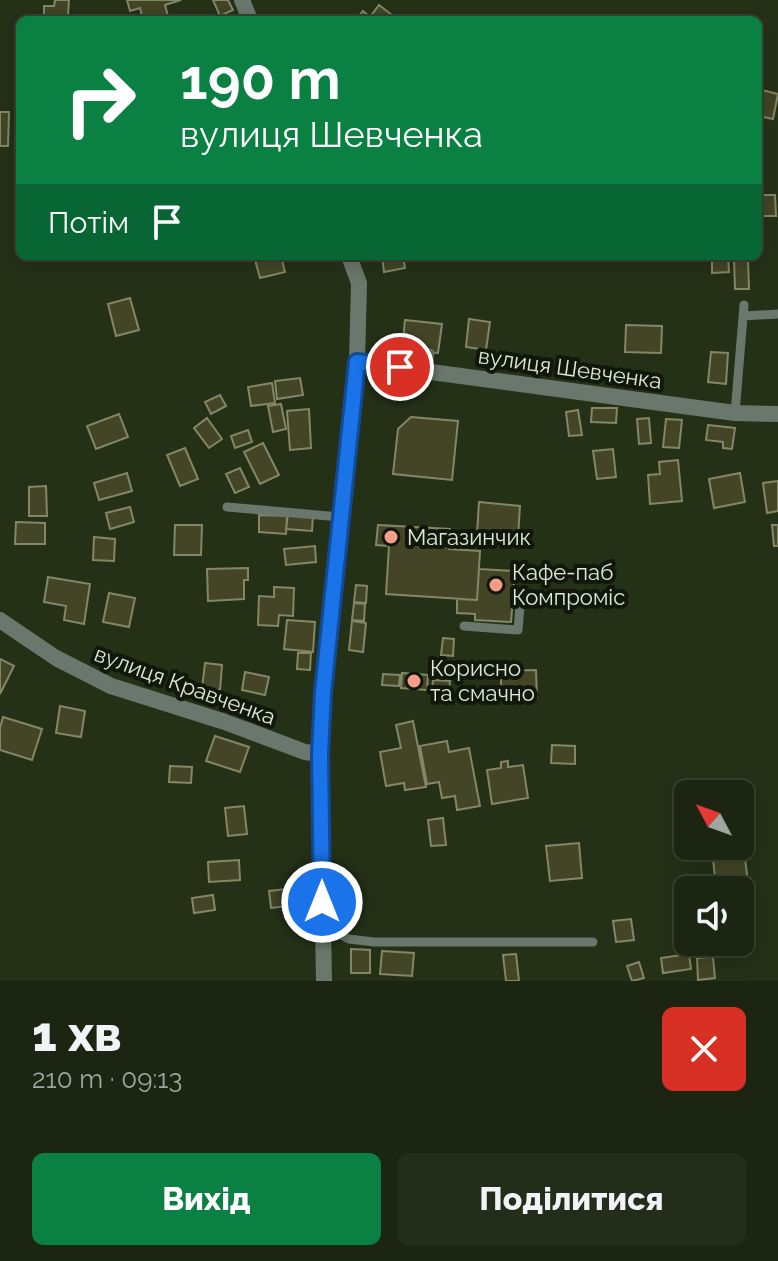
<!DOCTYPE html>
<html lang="uk">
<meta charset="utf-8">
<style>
body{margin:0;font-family:Raleway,sans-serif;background:#242d1a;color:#f1f3f6;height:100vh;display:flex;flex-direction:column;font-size:30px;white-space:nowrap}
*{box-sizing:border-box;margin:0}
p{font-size:26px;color:#a0a59f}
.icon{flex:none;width:44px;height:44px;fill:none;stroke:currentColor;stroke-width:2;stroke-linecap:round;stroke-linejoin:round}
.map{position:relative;height:981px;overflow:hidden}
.sheet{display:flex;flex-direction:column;background:#1b2511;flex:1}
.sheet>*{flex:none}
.top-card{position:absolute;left:16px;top:16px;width:746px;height:244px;border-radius:12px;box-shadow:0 4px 20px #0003,0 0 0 2px #394231;background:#0b8043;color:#fff;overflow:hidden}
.needle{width:52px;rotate:311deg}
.fabs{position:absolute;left:674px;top:780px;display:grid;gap:16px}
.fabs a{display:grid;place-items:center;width:80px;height:80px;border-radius:12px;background:#1b2511;box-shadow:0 4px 20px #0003,0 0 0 2px #394231;font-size:40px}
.pin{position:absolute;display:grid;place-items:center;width:68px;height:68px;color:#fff;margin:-34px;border:4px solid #fff;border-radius:50%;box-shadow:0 2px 8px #0007}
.me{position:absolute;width:88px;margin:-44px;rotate:0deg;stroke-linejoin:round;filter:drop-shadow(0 0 6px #0008)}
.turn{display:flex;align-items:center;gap:28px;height:168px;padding:0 32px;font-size:36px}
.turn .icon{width:104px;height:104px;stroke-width:2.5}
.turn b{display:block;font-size:56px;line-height:68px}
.then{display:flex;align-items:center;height:76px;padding:0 32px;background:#0003;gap:16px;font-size:30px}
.round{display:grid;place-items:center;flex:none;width:84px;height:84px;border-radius:12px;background:#242d1a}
.head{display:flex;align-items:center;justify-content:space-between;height:136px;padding:0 32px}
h1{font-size:48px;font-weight:800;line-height:60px}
.button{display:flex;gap:16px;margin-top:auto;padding:16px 32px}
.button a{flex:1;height:92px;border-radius:12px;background:#0b8043;color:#fff;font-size:32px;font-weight:800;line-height:92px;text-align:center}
.button a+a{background:#242d1a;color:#f1f3f6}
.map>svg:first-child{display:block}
.building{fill:#434526;stroke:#848765;stroke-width:2}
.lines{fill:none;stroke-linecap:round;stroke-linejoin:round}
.service{stroke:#6a776c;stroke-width:9}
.minor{stroke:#6a776c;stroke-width:16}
.tertiary{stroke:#6a776c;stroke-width:16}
.route-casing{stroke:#114b97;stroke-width:20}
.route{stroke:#1a73e8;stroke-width:14}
.poi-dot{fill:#f49e8a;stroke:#11170b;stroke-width:3}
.labels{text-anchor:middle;stroke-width:8;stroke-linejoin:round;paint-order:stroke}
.street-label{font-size:22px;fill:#dee8d7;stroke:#11170b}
.poi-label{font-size:22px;fill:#dee8d7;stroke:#11170b;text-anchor:start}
</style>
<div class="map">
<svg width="778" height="981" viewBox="0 0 778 981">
<rect width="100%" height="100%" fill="#243117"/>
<!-- building -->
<path class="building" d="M 55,0 L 69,0 L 68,15 L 63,15 L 63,20 L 44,20 L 44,6 L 54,6 Z
M 127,0 L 181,0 L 165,5 L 169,20 L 143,20 L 140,8 L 130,11 Z
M 213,0 L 228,0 L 233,10 L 220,16 Z
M 379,5 L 396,18 L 394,20 L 356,20 L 363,11 L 370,17 Z
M 758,89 L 778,94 L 773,119 L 758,116 Z
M 0,112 L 9,112 L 8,146 L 0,146 Z
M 763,195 L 775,195 L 776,216 L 763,216 Z
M 254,256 L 281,256 L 285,272 L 260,278 Z
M 382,256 L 403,256 L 405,268 L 384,272 Z
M 712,256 L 728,256 L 729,272 L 712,273 Z
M 748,259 L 749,289 L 735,289 L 734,260 Z
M 130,298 L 139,330 L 116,336 L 108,304 Z
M 469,319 L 490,322 L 486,350 L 466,347 Z
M 405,320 L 442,324 L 438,353 L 402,350 Z
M 626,325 L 662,326 L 661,353 L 625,352 Z
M 711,352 L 728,353 L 726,384 L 708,382 Z
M 300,378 L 303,395 L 277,399 L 275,381 Z
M 272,383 L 275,403 L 251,406 L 248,387 Z
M 220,395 L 226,406 L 211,414 L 205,402 Z
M 281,404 L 286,429 L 273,432 L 268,406 Z
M 592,408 L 617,408 L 616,423 L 591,422 Z
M 309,409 L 311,448 L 290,450 L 287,411 Z
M 578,410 L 582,435 L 569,436 L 566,412 Z
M 119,414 L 128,437 L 96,449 L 87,426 Z
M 411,417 L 458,421 L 452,480 L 393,474 L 398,429 Z
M 207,418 L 222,439 L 209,448 L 194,428 Z
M 649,418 L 651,443 L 639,444 L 637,419 Z
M 666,419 L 682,420 L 679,448 L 663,447 Z
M 708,425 L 735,428 L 732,449 L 723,448 L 723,442 L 706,440 Z
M 248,430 L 252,442 L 235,448 L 231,436 Z
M 263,443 L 279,475 L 260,484 L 244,452 Z
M 185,448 L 198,479 L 180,486 L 167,455 Z
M 613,449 L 616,477 L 597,479 L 593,451 Z
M 678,460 L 682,501 L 650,504 L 648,475 L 660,474 L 659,462 Z
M 240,468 L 249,487 L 235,493 L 226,474 Z
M 127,473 L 132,491 L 99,500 L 94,483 Z
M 740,473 L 745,502 L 714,508 L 709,479 Z
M 778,481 L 778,511 L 767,513 L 763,483 Z
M 46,486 L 47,516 L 29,516 L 29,487 Z
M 479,502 L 520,506 L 518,537 L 477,534 Z
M 130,507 L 134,522 L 110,529 L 106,513 Z
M 288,514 L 313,515 L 312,531 L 286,529 Z
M 259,515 L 287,516 L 286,534 L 259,532 Z
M 16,522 L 45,523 L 45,544 L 15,544 Z
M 175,525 L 202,525 L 201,555 L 174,555 Z
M 378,525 L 450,529 L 449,549 L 480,551 L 477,600 L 386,594 L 389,546 L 376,545 Z
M 772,525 L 778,525 L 778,546 L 774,546 Z
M 450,535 L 456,535 L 456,549 L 449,549 Z
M 94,537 L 115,539 L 114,561 L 93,560 Z
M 315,546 L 316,562 L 286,565 L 284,549 Z
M 248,568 L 248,580 L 244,580 L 244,599 L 208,601 L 207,569 Z
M 479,569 L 515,571 L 511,622 L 475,620 L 475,614 L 457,613 L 457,599 L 477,600 Z
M 48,577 L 90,584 L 84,624 L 64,620 L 66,606 L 44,602 Z
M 356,585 L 367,586 L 366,603 L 354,602 Z
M 274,587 L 294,588 L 293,616 L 279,615 L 278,626 L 258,625 L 259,596 L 274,597 Z
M 109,593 L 135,598 L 129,627 L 103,622 Z
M 354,603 L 365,604 L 364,621 L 352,620 Z
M 287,620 L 315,622 L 313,652 L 284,649 Z
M 352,621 L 366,623 L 363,652 L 349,650 Z
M 443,638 L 454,639 L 453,656 L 441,655 Z
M 298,653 L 311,653 L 310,670 L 297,669 Z
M 0,659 L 14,666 L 0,694 Z
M 205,663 L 222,665 L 220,690 L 202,689 Z
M 536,670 L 537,698 L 501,699 L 501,671 Z
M 245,672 L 269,677 L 265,695 L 242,690 Z
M 402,673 L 428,675 L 427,690 L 401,688 Z
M 383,674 L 400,675 L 399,686 L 382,685 Z
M 433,680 L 450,681 L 449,693 L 432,691 Z
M 60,706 L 85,711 L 81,737 L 56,733 Z
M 3,717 L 42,729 L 32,760 L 0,750 L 0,728 Z
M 413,721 L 426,787 L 405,790 L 404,783 L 386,786 L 380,752 L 401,748 L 396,725 Z
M 215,736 L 249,747 L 240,772 L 206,761 Z
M 447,741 L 449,752 L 469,748 L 480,806 L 457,810 L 455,796 L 442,798 L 439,782 L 427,784 L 420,746 Z
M 552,745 L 575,746 L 575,764 L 551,763 Z
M 508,761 L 508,767 L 523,765 L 528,798 L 492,804 L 487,770 L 501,768 L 501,762 Z
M 170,766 L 192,767 L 191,783 L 169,782 Z
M 244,806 L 247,834 L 228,836 L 225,808 Z
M 443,818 L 446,845 L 431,846 L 428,820 Z
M 579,843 L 582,878 L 550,881 L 546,846 Z
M 740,843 L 743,843 L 748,882 L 716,886 L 713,859 L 733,857 L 732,846 L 740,846 Z
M 239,860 L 240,880 L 209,882 L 208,862 Z
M 295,888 L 297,905 L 271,908 L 269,891 Z
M 213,895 L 215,910 L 194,913 L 192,898 Z
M 631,919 L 634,940 L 616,942 L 613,921 Z
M 351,949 L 370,950 L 370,973 L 351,973 Z
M 382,951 L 414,953 L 412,976 L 380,974 Z
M 516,954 L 519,981 L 506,981 L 503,955 Z
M 689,954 L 691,969 L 663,973 L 661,958 Z
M 713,957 L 715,978 L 698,980 L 697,958 Z
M 639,962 L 644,978 L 632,981 L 627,966 Z"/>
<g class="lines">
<!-- service -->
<path class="service" d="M 743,316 L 778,314
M 427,371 L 430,353
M 735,413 L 744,305
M 227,507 L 340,517
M 464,626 L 518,630 L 521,594
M 322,925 L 349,939 L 374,942 L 593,942"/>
<!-- minor -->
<path class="minor" d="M 357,362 L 735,413 L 778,414
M 0,620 L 56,658 L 111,686 L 225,722 L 305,752 L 320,754"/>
<!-- tertiary -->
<path class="tertiary" d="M 242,0 L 250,20
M 324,981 L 320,754 L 323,692 L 357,362 L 359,283 L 349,256"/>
</g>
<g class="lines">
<!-- route casing -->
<g class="route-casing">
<path id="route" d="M 322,902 L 320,754 L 323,692 L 357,362 L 400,367"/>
</g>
<!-- route -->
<use href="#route" class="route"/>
</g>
<!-- markers -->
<g class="poi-dot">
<circle cx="391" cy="537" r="8"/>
<circle cx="496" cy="585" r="8"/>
<circle cx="414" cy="681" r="8"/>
</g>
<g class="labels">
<!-- street labels -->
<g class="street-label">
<text transform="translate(570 368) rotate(8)" y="8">вулиця Шевченка</text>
<text transform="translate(185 685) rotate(20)" y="8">вулиця Кравченка</text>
</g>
<!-- poi labels -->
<g class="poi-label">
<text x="407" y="545">Магазинчик</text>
<text x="512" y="580">Кафе-паб<tspan x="512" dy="25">Компроміс</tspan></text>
<text x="430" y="676">Корисно<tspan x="430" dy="25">та смачно</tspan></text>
</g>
</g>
</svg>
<div class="fabs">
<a><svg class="needle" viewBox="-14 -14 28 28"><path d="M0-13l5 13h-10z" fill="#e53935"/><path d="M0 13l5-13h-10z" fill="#a0a59f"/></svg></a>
<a><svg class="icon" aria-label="sound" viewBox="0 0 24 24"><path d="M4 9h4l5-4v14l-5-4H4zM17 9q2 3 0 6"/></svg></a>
</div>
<div class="pin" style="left:400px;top:367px;background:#d93025"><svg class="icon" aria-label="arrive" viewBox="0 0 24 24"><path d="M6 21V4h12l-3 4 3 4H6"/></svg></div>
<svg class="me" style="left:322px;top:902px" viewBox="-20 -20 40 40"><circle r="17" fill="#1a73e8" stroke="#fff" stroke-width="3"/><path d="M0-11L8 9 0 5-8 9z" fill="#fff"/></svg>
<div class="top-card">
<div class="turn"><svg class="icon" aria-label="right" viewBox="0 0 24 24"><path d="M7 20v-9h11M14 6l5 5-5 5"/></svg><div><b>190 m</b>вулиця Шевченка</div></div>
<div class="then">Потім<svg class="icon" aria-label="arrive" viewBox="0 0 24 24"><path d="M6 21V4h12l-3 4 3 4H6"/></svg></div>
</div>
</div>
<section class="sheet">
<div class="head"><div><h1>1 хв</h1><p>210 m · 09:13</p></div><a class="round" style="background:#d93025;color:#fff"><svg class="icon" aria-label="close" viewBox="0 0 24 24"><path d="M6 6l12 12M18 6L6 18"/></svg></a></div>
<div class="button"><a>Вихід</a><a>Поділитися</a></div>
</section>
